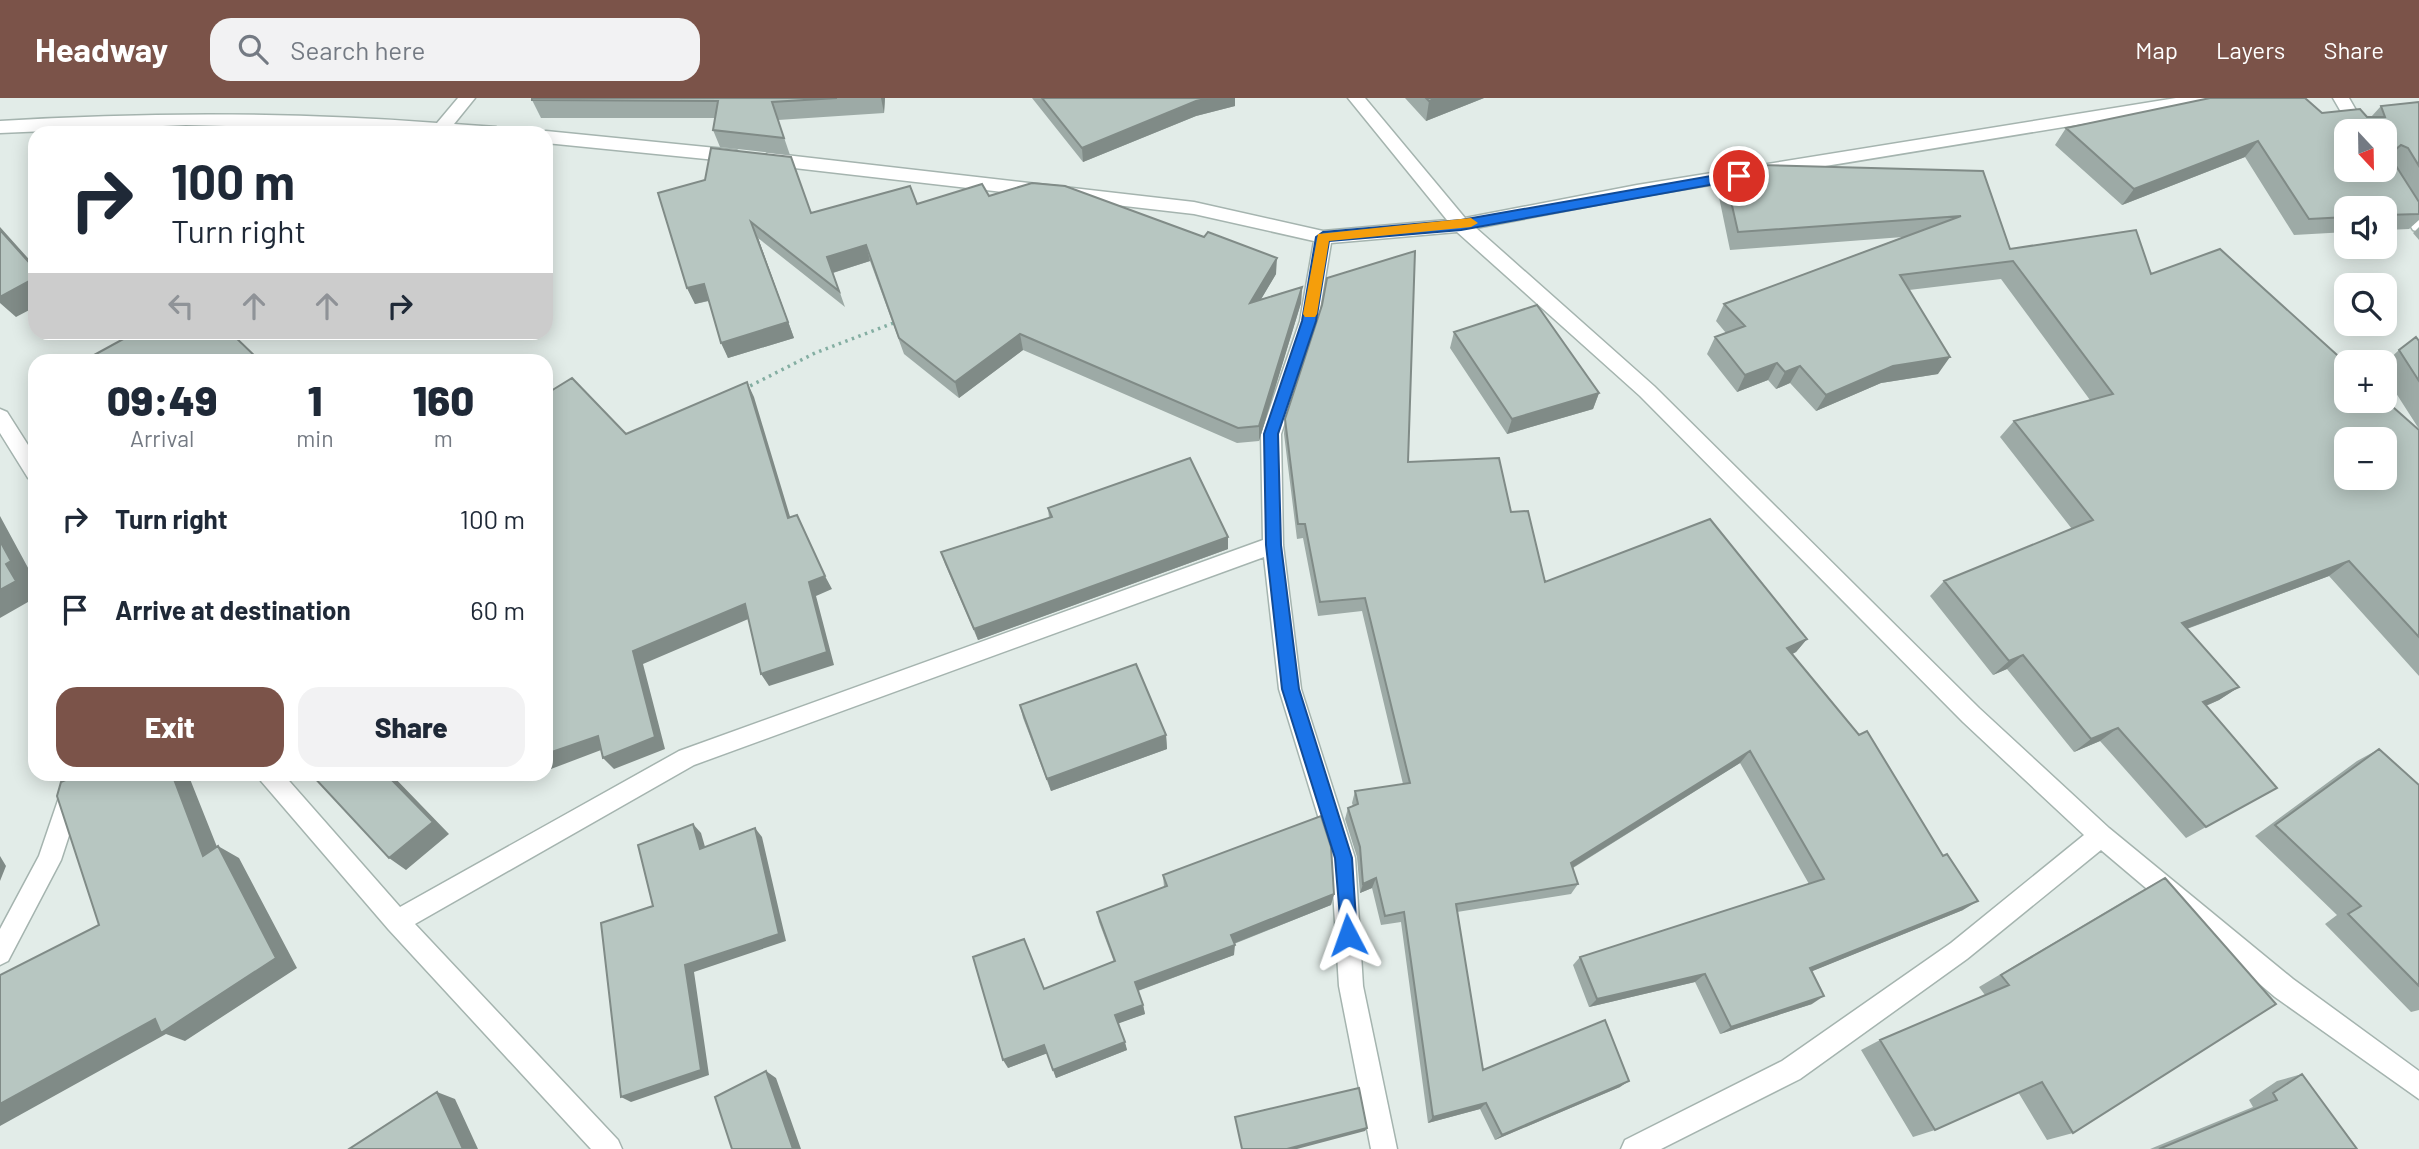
<!DOCTYPE html>
<meta charset="utf-8">
<style>
body{margin:0;font-family:Barlow,sans-serif;background:#f2f2f3;color:#1f2937;height:100vh;display:flex;flex-direction:column;font-size:26px;white-space:nowrap}
*{box-sizing:border-box;margin:0}
p{font-size:23px;color:#747a83}
.icon{flex:none;width:38px;height:38px;fill:none;stroke:currentColor;stroke-width:2;stroke-linecap:round;stroke-linejoin:round}
.map{position:relative;flex:1;overflow:hidden}
.drawer{position:absolute;left:28px;top:256px;width:525px;height:427px;display:flex;flex-direction:column;background:#fff;border-radius:21px;box-shadow:0 4px 18px #0003}
.drawer>*{flex:none}
.guide{position:absolute;left:28px;top:28px;width:525px;height:214px;border-radius:21px;box-shadow:0 4px 18px #0003;background:#fff;color:#1f2937;overflow:hidden}
.needle{width:46px;rotate:158deg}
.fabs{position:absolute;left:2334px;top:21px;display:grid;gap:14px}
.fabs a{display:grid;place-items:center;width:63px;height:63px;border-radius:14px;background:#fff;box-shadow:0 4px 18px #0003;font-size:35px}
.pin{position:absolute;display:grid;place-items:center;width:60px;height:60px;color:#fff;margin:-30px;border:4px solid #fff;border-radius:50%;box-shadow:0 2px 7px #0007}
.me{position:absolute;width:77px;margin:-38px;rotate:356deg;stroke-linejoin:round;filter:drop-shadow(0 0 5px #0008)}
.turn{display:flex;align-items:center;gap:24px;height:147px;padding:0 28px;font-size:32px}
.turn .icon{width:91px;height:91px;stroke-width:2.5}
.turn b{display:block;font-size:49px;line-height:60px}
.lanes{display:flex;align-items:center;height:66px;padding:0 28px;background:#0003;justify-content:center;gap:35px;direction:ltr}
.lanes .off{opacity:.35}
.eta{display:flex;justify-content:space-evenly;align-items:center;height:119px;text-align:center}
.eta b{font-size:42px;font-weight:800;line-height:49px}
.button{display:flex;gap:14px;margin-top:auto;padding:14px 28px}
.button a{flex:1;height:80px;border-radius:21px;background:#7b5349;color:#fff;font-size:28px;font-weight:800;line-height:80px;text-align:center}
.button a+a{background:#f2f2f3;color:#1f2937}
ul{padding:0;list-style:none}
li{display:flex;align-items:center;gap:21px;height:91px;padding:0 28px}
li div{flex:1}
li b{display:block;font-size:26px}
li em{font-style:normal}
header{display:flex;align-items:center;gap:42px;box-sizing:border-box;height:98px;padding:0 35px;background:#7b5349;color:#fff}
header strong{font-size:33px}
nav{display:flex;gap:38px;margin-inline-start:auto;font-size:24px}
.search{width:490px;height:63px;background:#f2f2f3;display:flex;align-items:center;gap:18px;box-sizing:border-box;padding:0 24px;border-radius:21px;color:#747a83;font-size:26px}
.map>svg:first-child{display:block}
.lines{fill:none;stroke-linecap:round;stroke-linejoin:round}
.minor-casing{stroke:#a5b4af;stroke-width:3}
.path{stroke:#84aea2;stroke-width:3.5;stroke-dasharray:2.5 4.5;stroke-linecap:butt}
.minor{fill:#fff;fill-rule:evenodd}
.wall{fill:#9daaa6}
.shaded-wall{fill:#808b87}
.building{fill:#b7c6c1;stroke:#808b87;stroke-width:2;fill-rule:evenodd}
.route{fill:#1a73e8;stroke:#114b97;stroke-width:2}
.slow{fill:#f59e0b}
</style>
<header>
<strong>Headway</strong>
<div class="search"><svg class="icon" aria-label="search" viewBox="0 0 24 24"><circle cx="10" cy="10" r="6"/><path d="M15 15l6 6"/></svg>Search here</div>
<nav><a>Map</a><a>Layers</a><a>Share</a></nav>
</header>
<div class="map">
<svg width="2419" height="1051" viewBox="0 0 2419 1051">
<rect width="100%" height="100%" fill="#e2ece8"/>
<g class="lines">
<!-- minor casing -->
<g class="minor-casing">
<path id="minor" d="M 458,0 L 475,0 L 454,26 L 496,29 L 504,35 L 186,27 L 0,35 L 0,23 C 146,14 292,14 437,25 Z
M 1348,0 L 1365,0 L 1465,120 L 1637,87 L 2176,0 L 2218,0 L 2210,5 L 1637,99 L 1476,130 L 1654,288 L 1979,610 L 2109,730 L 2293,881 L 2419,973 L 2419,1001 L 2275,899 L 2101,752 L 1967,861 L 1800,981 L 1661,1051 L 1621,1051 L 1625,1042 L 1782,963 L 1951,845 L 2084,737 L 1963,624 L 1640,298 L 1457,134 L 1331,145 L 1318,223 L 1281,336 L 1283,447 L 1301,591 L 1355,760 L 1363,888 L 1397,1051 L 1371,1051 L 1339,888 L 1331,760 L 1279,591 L 1264,459 L 694,667 L 415,826 L 618,1042 L 622,1051 L 591,1051 L 389,832 L 261,683 L 258,676 L 283,676 L 400,809 L 679,653 L 1263,442 L 1261,336 L 1300,223 L 1314,143 L 1194,116 L 768,67 L 760,61 L 768,55 L 1194,104 L 1323,133 L 1447,122 Z
M 2333,0 L 2349,0 L 2368,33 L 2352,33 Z
M 546,33 L 736,52 L 744,58 L 736,64 L 546,45 L 546,35 L 540,35 Z
M 2385,66 L 2390,68 L 2419,114 L 2419,134 L 2413,132 L 2376,72 L 2385,72 Z
M 0,311 L 7,314 L 35,358 L 35,382 L 28,380 L 0,335 Z
M 67,676 L 89,676 L 61,762 L 8,863 L 0,867 L 0,831 L 39,758 Z"/>
</g>
<!-- path -->
<path class="path" d="M 744,291 L 815,255 L 896,224"/>
<!-- minor -->
<use href="#minor" class="minor"/>
</g>
<!-- wall -->
<path class="wall" d="M 532,0 L 885,0 L 884,15 L 778,22 L 790,57 L 720,49 L 713,32 L 715,20 L 541,20 L 532,2 Z
M 1032,0 L 1235,0 L 1235,8 L 1196,18 L 1083,64 Z
M 1405,0 L 1484,0 L 1426,23 Z
M 2419,4 L 2419,122 L 2409,131 L 2385,132 L 2385,110 L 2347,110 L 2347,134 L 2294,137 L 2245,59 L 2122,107 L 2055,47 L 2066,30 L 2322,15 L 2371,19 L 2381,8 Z
M 1759,67 L 1983,73 L 2010,151 L 2151,176 L 2419,332 L 2419,578 L 2329,478 L 2187,531 L 2239,589 L 2219,602 L 2206,608 L 2277,690 L 2186,740 L 2100,643 L 2074,654 L 2007,571 L 1993,577 L 1930,498 L 1944,483 L 2072,431 L 2000,339 L 2014,323 L 2090,302 L 2001,181 L 1909,192 L 1938,276 L 1881,285 L 1816,313 L 1790,285 L 1776,291 L 1768,282 L 1737,294 L 1707,256 L 1715,239 L 1726,235 L 1716,223 L 1724,206 L 1903,139 L 1730,152 L 1719,99 L 1726,81 L 1752,81 Z
M 658,95 L 811,115 L 917,106 L 989,98 L 1276,176 L 1261,201 L 1302,189 L 1301,205 L 1259,343 L 1237,345 L 1023,252 L 959,300 L 904,256 L 870,163 L 833,175 L 845,209 L 758,140 L 794,240 L 728,260 L 709,203 L 695,206 L 687,190 Z
M 2419,129 L 2419,142 L 2413,135 Z
M 1454,234 L 1599,295 L 1593,311 L 1507,336 L 1450,250 Z
M 2419,243 L 2419,331 L 2385,278 L 2385,265 L 2399,252 Z
M 1285,321 L 1408,364 L 1511,414 L 1545,484 L 1807,541 L 1796,554 L 1792,556 L 1963,812 L 1812,873 L 1812,906 L 1720,936 L 1695,884 L 1589,909 L 1573,867 L 1580,859 L 1809,786 L 1740,665 L 1573,770 L 1578,786 L 1571,796 L 1457,814 L 1483,972 L 1620,989 L 1495,1042 L 1480,1011 L 1428,1025 L 1401,824 L 1381,827 L 1372,790 L 1360,795 L 1357,759 L 1345,721 L 1348,710 L 1353,708 L 1352,705 L 1355,693 L 1403,686 L 1362,513 L 1318,518 L 1303,440 L 1297,441 L 1284,336 Z
M 1048,410 L 1228,451 L 978,542 L 945,466 L 941,454 L 1049,420 Z
M 1020,607 L 1166,637 L 1167,651 L 1051,693 L 1023,620 Z
M 2379,651 L 2419,687 L 2419,912 L 2411,914 L 2325,826 L 2337,817 L 2255,738 L 2357,663 Z
M 1163,777 L 1334,796 L 1331,807 L 1234,846 L 1234,857 L 1138,893 L 1143,907 L 1145,916 L 1118,925 L 1127,952 L 1056,980 L 1047,955 L 1008,970 L 1044,891 L 1114,864 L 1099,824 L 1097,814 L 1164,789 Z
M 2165,780 L 2073,1035 L 2047,1042 L 2018,994 L 1935,1032 L 1913,1039 L 1861,952 L 1880,942 L 1985,897 L 1979,889 L 2139,794 Z
M 2302,976 L 2357,1051 L 2150,1051 L 2253,1009 L 2249,1002 L 2277,983 Z"/>
<!-- shaded-wall -->
<path class="shaded-wall" d="M 881,0 L 885,0 L 884,15 Z
M 1210,0 L 1235,0 L 1235,8 L 1196,18 L 1083,64 L 1082,50 L 1196,3 Z
M 1437,0 L 1484,0 L 1426,23 L 1429,3 Z
M 2258,43 L 2245,59 L 2122,107 L 2134,91 Z
M 0,129 L 35,168 L 35,171 L 0,132 Z
M 758,140 L 794,240 L 728,260 L 721,245 Z
M 866,147 L 870,163 L 832,175 L 827,159 Z
M 1277,160 L 1276,176 L 1250,220 L 1250,205 Z
M 35,180 L 35,209 L 16,219 L 0,205 L 0,199 Z
M 704,186 L 711,202 L 695,206 L 687,190 Z
M 1302,189 L 1301,205 L 1259,343 L 1259,328 Z
M 1020,236 L 1023,252 L 959,300 L 955,284 Z
M 1950,259 L 1938,276 L 1881,285 L 1816,313 L 1826,297 L 1893,268 Z
M 1777,265 L 1768,282 L 1737,294 L 1745,277 Z
M 1800,268 L 1790,285 L 1776,291 L 1785,274 Z
M 747,284 L 754,299 L 795,435 L 788,420 Z
M 1599,295 L 1593,311 L 1507,336 L 1512,321 Z
M 0,418 L 33,479 L 29,481 L 35,492 L 35,500 L 0,520 Z
M 1228,439 L 1228,451 L 978,542 L 974,531 Z
M 2349,463 L 2329,478 L 2164,539 L 2182,525 Z
M 825,478 L 832,491 L 816,498 L 834,567 L 769,588 L 761,576 L 809,484 Z
M 745,506 L 753,519 L 643,566 L 665,651 L 614,671 L 603,660 L 633,553 Z
M 1807,541 L 1796,554 L 1777,564 L 1787,550 Z
M 2023,557 L 2007,571 L 1993,577 L 2009,563 Z
M 2239,589 L 2219,602 L 2184,617 L 2203,604 Z
M 2118,630 L 2100,643 L 2074,654 L 2091,641 Z
M 1166,637 L 1167,651 L 1051,693 L 1047,681 Z
M 598,638 L 609,649 L 551,671 L 546,666 L 546,656 Z
M 1750,653 L 1740,665 L 1564,775 L 1571,765 Z
M 172,676 L 188,676 L 225,769 L 203,758 Z
M 386,676 L 391,676 L 449,736 L 406,772 L 389,760 Z
M 693,726 L 701,735 L 708,759 L 700,751 Z
M 755,730 L 762,739 L 786,843 L 694,874 L 709,977 L 631,1004 L 621,999 L 685,867 Z
M 218,748 L 239,760 L 297,870 L 185,943 L 166,936 L 0,1028 L 0,1006 Z
M 0,758 L 6,768 L 0,783 Z
M 1376,780 L 1372,790 L 1360,795 L 1363,786 Z
M 1334,796 L 1331,807 L 1230,847 L 1231,837 Z
M 1978,803 L 1963,812 L 1798,879 L 1810,870 Z
M 1235,847 L 1234,857 L 1137,893 L 1135,884 Z
M 1705,876 L 1695,884 L 1589,909 L 1597,901 Z
M 1824,898 L 1812,906 L 1720,936 L 1731,929 Z
M 1143,907 L 1145,916 L 1117,926 L 1115,917 Z
M 1125,944 L 1127,952 L 1056,980 L 1053,972 Z
M 1044,947 L 1048,955 L 1008,970 L 1003,962 Z
M 766,973 L 776,980 L 801,1051 L 793,1051 Z
M 1629,983 L 1620,989 L 1495,1042 L 1502,1037 Z
M 437,994 L 455,1001 L 478,1051 L 463,1051 Z
M 1486,1005 L 1480,1011 L 1428,1025 L 1433,1019 Z
M 1367,1030 L 1365,1033 L 1297,1051 L 1287,1051 Z"/>
<!-- building -->
<path class="building" d="M 532,0 L 837,0 L 772,4 L 784,40 L 713,32 L 718,3 L 532,2 Z
M 1042,0 L 1210,0 L 1196,3 L 1082,50 Z
M 1426,0 L 1437,0 L 1429,3 Z
M 2210,0 L 2305,0 L 2322,15 L 2360,11 L 2367,19 L 2385,19 L 2381,8 L 2419,4 L 2419,68 L 2408,50 L 2401,47 L 2389,57 L 2419,104 L 2419,116 L 2385,117 L 2385,110 L 2347,110 L 2347,119 L 2309,121 L 2258,43 L 2134,91 L 2066,30 ZM 2347,33 L 2385,33 L 2385,72 L 2347,72 Z
M 711,50 L 791,59 L 811,115 L 910,88 L 917,106 L 982,86 L 989,98 L 1032,85 L 1065,88 L 1204,139 L 1208,134 L 1277,160 L 1250,205 L 1302,189 L 1259,328 L 1238,330 L 1020,236 L 955,284 L 899,240 L 866,147 L 827,159 L 839,193 L 751,124 L 788,224 L 721,245 L 704,186 L 687,190 L 658,95 L 705,82 Z
M 1759,67 L 1983,73 L 2010,151 L 2136,132 L 2151,176 L 2220,151 L 2347,266 L 2347,303 L 2385,303 L 2385,302 L 2419,332 L 2419,539 L 2349,463 L 2182,525 L 2239,589 L 2203,604 L 2277,690 L 2206,729 L 2118,630 L 2091,641 L 2023,557 L 2009,563 L 1944,483 L 2093,422 L 2014,323 L 2113,296 L 2013,163 L 1900,177 L 1950,259 L 1893,268 L 1826,297 L 1800,268 L 1785,274 L 1777,265 L 1745,277 L 1715,239 L 1745,228 L 1724,206 L 1961,118 L 1738,134 L 1726,81 L 1767,81 ZM 2347,341 L 2385,341 L 2385,380 L 2347,380 Z
M 0,132 L 35,171 L 35,180 L 0,199 Z
M 1415,153 L 1408,364 L 1499,360 L 1511,414 L 1528,413 L 1545,484 L 1710,421 L 1807,541 L 1787,550 L 1859,637 L 1867,633 L 1943,758 L 1947,756 L 1978,803 L 1810,870 L 1824,898 L 1731,929 L 1705,876 L 1597,901 L 1580,859 L 1824,781 L 1750,653 L 1571,765 L 1578,786 L 1456,806 L 1483,972 L 1605,922 L 1629,983 L 1502,1037 L 1486,1005 L 1433,1019 L 1404,814 L 1385,818 L 1376,780 L 1363,786 L 1360,749 L 1348,710 L 1358,706 L 1355,693 L 1410,685 L 1365,500 L 1320,504 L 1305,426 L 1298,426 L 1285,321 L 1322,207 L 1327,180 Z
M 1537,207 L 1599,295 L 1512,321 L 1454,234 Z
M 136,234 L 230,234 L 259,262 L 85,262 Z
M 2416,239 L 2419,243 L 2419,283 L 2399,252 Z
M 572,280 L 626,336 L 747,284 L 788,420 L 797,417 L 825,478 L 809,484 L 827,554 L 761,576 L 745,506 L 633,553 L 655,639 L 603,660 L 598,638 L 546,656 L 546,296 Z
M 1190,360 L 1228,439 L 974,531 L 941,454 L 1052,419 L 1048,410 Z
M 0,443 L 11,463 L 6,466 L 16,483 L 0,492 Z
M 1136,566 L 1166,637 L 1047,681 L 1020,607 Z
M 2379,651 L 2419,687 L 2419,888 L 2348,816 L 2361,808 L 2275,727 Z
M 79,676 L 172,676 L 203,758 L 218,748 L 276,860 L 161,935 L 155,921 L 0,1006 L 0,877 L 99,827 L 57,698 L 61,684 Z
M 311,676 L 386,676 L 433,724 L 389,760 Z
M 1321,718 L 1331,749 L 1334,796 L 1231,837 L 1235,847 L 1135,884 L 1143,907 L 1115,917 L 1125,944 L 1053,972 L 1044,947 L 1003,962 L 973,859 L 1024,841 L 1044,891 L 1115,863 L 1097,814 L 1167,788 L 1163,777 Z
M 693,726 L 700,751 L 755,730 L 779,836 L 685,867 L 701,972 L 621,999 L 601,825 L 653,808 L 638,747 Z
M 2165,780 L 2276,906 L 2073,1035 L 2042,984 L 1935,1032 L 1880,942 L 2009,887 L 2001,877 Z
M 766,973 L 793,1051 L 732,1051 L 715,999 Z
M 2302,976 L 2357,1051 L 2159,1051 L 2277,1002 L 2273,995 Z
M 1359,990 L 1367,1030 L 1287,1051 L 1242,1051 L 1235,1019 Z
M 437,994 L 463,1051 L 349,1051 Z"/>
<!-- route -->
<path class="route" d="M 1739,73 L 1743,75 L 1743,81 L 1461,132 L 1329,143 L 1316,223 L 1278,336 L 1281,447 L 1299,591 L 1352,760 L 1357,837 L 1354,843 L 1348,846 L 1342,843 L 1335,760 L 1282,591 L 1266,447 L 1264,336 L 1302,223 L 1316,139 L 1323,134 L 1461,122 Z"/>
<!-- slow -->
<path class="slow" d="M 1471,120 L 1478,125 L 1471,129 L 1329,143 L 1317,216 L 1315,219 L 1305,219 L 1303,216 L 1318,136 Z"/>
</svg>
<div class="fabs">
<a><svg class="needle" viewBox="-14 -14 28 28"><path d="M0-13l5 13h-10z" fill="#e53935"/><path d="M0 13l5-13h-10z" fill="#747a83"/></svg></a>
<a><svg class="icon" aria-label="sound" viewBox="0 0 24 24"><path d="M4 9h4l5-4v14l-5-4H4zM17 9q2 3 0 6"/></svg></a>
<a><svg class="icon" aria-label="search" viewBox="0 0 24 24"><circle cx="10" cy="10" r="6"/><path d="M15 15l6 6"/></svg></a>
<a>+</a>
<a>−</a>
</div>
<div class="pin" style="left:1739px;top:78px;background:#d93025"><svg class="icon" aria-label="arrive" viewBox="0 0 24 24"><path d="M6 21V4h12l-3 4 3 4H6"/></svg></div>
<svg class="me" style="left:1348px;top:837px" viewBox="-20 -20 40 40"><path d="M0-17L14 15 0 8-14 15z" fill="#1a73e8" stroke="#fff" stroke-width="4"/></svg>
<div class="guide">
<div class="turn"><svg class="icon" aria-label="right" viewBox="0 0 24 24"><path d="M7 20v-9h11M14 6l5 5-5 5"/></svg><div><b>100 m</b>Turn right</div></div>
<div class="lanes"><svg class="icon off" aria-label="left" viewBox="0 0 24 24"><path d="M17 20v-9H6M10 6l-5 5 5 5"/></svg><svg class="icon off" aria-label="ahead" viewBox="0 0 24 24"><path d="M12 20V5M6 11l6-6 6 6"/></svg><svg class="icon off" aria-label="ahead" viewBox="0 0 24 24"><path d="M12 20V5M6 11l6-6 6 6"/></svg><svg class="icon" aria-label="right" viewBox="0 0 24 24"><path d="M7 20v-9h11M14 6l5 5-5 5"/></svg></div>
</div>
<section class="drawer">
<div class="eta">
<div><b>09:49</b><p>Arrival</p></div>
<div><b>1</b><p>min</p></div>
<div><b>160</b><p>m</p></div>
</div>
<ul>
<li><svg class="icon" aria-label="right" viewBox="0 0 24 24"><path d="M7 20v-9h11M14 6l5 5-5 5"/></svg><div><b>Turn right</b></div><em>100 m</em></li>
<li><svg class="icon" aria-label="arrive" viewBox="0 0 24 24"><path d="M6 21V4h12l-3 4 3 4H6"/></svg><div><b>Arrive at destination</b></div><em>60 m</em></li>
</ul>
<div class="button"><a>Exit</a><a>Share</a></div>
</section>
</div>
